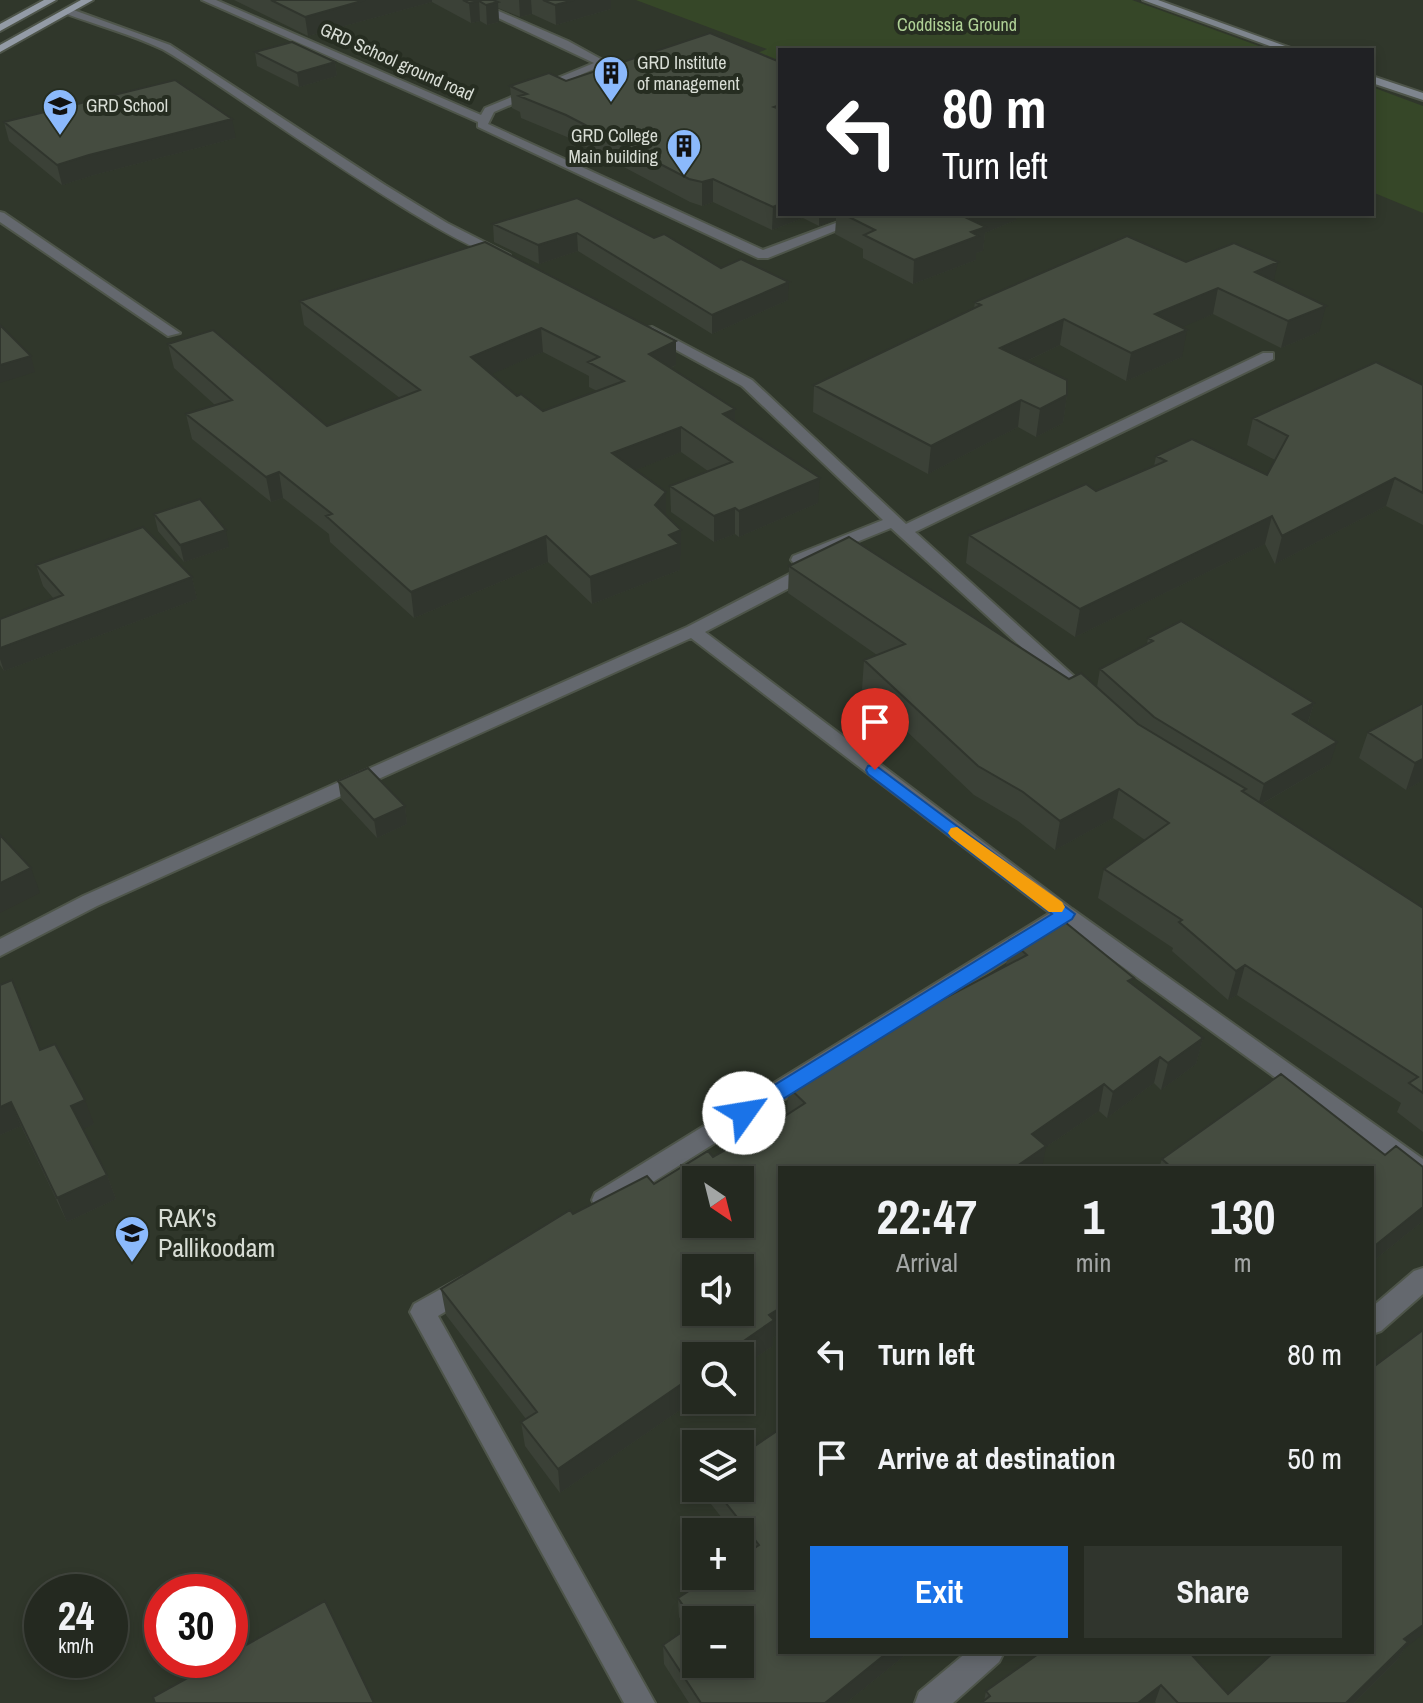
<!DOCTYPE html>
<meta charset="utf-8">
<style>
body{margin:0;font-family:"Archivo Narrow",sans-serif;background:#30352d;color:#f1f3f6;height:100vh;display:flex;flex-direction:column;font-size:30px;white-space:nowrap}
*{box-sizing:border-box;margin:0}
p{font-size:26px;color:#a3a6a5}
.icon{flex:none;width:44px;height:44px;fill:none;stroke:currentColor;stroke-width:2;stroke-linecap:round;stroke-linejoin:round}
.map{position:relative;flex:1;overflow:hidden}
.side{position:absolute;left:778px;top:1166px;width:596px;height:488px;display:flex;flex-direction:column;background:#242920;border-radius:0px;box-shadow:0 4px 12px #0003,0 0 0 2px #41453e}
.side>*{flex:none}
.top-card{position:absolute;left:778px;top:48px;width:596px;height:168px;border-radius:0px;box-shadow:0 4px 12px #0003,0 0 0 2px #41453e;background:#202124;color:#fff;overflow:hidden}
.needle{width:52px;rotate:145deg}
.buttons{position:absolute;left:682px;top:1166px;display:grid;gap:16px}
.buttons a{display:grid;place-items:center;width:72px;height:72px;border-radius:0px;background:#242920;box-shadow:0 4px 12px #0003,0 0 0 2px #41453e;font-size:40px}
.speed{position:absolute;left:24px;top:1574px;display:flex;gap:16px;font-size:40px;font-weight:700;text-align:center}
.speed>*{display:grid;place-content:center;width:104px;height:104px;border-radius:50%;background:#242920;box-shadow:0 4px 12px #0003,0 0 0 2px #41453e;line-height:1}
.speed small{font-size:20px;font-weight:400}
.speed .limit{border:12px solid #d22;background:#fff;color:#111}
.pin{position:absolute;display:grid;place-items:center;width:68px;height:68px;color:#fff;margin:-82px -34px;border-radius:50% 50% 50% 0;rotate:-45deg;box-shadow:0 0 8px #0007}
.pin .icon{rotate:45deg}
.me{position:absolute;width:88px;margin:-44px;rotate:58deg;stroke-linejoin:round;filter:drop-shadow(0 0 6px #0008)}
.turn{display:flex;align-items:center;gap:28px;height:168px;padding:0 32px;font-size:36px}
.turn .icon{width:104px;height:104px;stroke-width:2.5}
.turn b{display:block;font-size:56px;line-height:68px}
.eta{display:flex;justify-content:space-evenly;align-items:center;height:136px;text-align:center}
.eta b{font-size:48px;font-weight:700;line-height:56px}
.primary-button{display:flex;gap:16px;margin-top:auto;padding:16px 32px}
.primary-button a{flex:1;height:92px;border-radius:0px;background:#1a73e8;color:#fff;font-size:32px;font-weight:700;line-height:92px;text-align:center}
.primary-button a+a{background:#30352d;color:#f1f3f6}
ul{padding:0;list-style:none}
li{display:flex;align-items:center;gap:24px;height:104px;padding:0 32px}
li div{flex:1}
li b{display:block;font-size:30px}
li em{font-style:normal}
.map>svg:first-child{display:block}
.green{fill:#364728}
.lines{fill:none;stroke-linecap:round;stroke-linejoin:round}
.lane-casing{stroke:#4e554a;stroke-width:4}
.street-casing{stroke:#4e554a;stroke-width:4}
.secondary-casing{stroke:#4e554a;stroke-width:4}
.primary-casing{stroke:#4e554a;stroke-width:4}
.lane{fill:#64686e;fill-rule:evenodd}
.street{fill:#64686e;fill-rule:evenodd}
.secondary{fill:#7e858e;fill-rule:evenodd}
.primary{fill:#939ba6;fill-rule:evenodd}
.wall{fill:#3b4137;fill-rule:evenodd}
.shaded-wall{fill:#30352d}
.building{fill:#454c40;stroke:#30352d;stroke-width:2;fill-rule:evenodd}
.route{fill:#1a73e8;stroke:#114b97;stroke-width:2}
.slow{fill:#f59e0b}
.labels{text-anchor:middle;stroke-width:8;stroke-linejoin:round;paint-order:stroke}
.far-park-label{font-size:18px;fill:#afd196;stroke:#262d21}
.far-street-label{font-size:18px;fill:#d8ddd5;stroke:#262d21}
.far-poi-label{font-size:18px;fill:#d8ddd5;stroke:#262d21;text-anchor:start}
.near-poi-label{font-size:26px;fill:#d8ddd5;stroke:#262d21;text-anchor:start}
</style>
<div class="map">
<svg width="1423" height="1703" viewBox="0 0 1423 1703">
<rect width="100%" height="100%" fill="#30372b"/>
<!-- green -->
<path class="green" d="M 636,0 L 1132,0 L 1270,50 L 780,50 L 780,72 L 746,58 L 767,49 Z
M 1372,87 L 1423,106 L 1423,213 L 1372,192 Z"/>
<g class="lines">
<!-- lane casing -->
<g class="lane-casing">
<path id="lane" d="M 0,212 L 4,213 L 180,333 L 168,336 L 0,222 Z"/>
</g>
<!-- street casing -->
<g class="street-casing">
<path id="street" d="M 202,0 L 216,0 L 481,115 L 485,108 L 594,63 L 460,0 L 473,0 L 568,41 L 608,63 L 494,112 L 488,124 L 763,250 L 860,214 L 877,214 L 768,258 L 758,258 L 478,127 L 478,122 Z
M 68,8 L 170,45 L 385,185 L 447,223 L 510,255 C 482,276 207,72 162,49 C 131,34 96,25 64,13 L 63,11 Z
M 652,327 L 752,380 L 906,524 L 1263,353 L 1273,353 L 1273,359 L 915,532 L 1088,689 L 1091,693 L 1088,697 L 1076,697 L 891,528 L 810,561 L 818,570 L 816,574 L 705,632 L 1072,909 L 1423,1159 L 1423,1182 L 1415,1179 L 1064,924 L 613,1207 L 604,1210 L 595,1207 L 592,1200 L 595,1193 L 1050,913 L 691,638 L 97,906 L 0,956 L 0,939 L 83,896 L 687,627 L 799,569 L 791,560 L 793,556 L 883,520 L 742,386 L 647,334 L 647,328 Z
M 1423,1268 L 1423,1294 L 1381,1331 L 1372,1334 L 1372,1307 L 1414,1271 Z
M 464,1276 L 473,1279 L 477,1287 L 473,1295 L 438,1316 L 655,1703 L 624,1703 L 410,1312 L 414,1304 Z
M 967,1652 L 1004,1652 L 999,1662 L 953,1703 L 915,1703 L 919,1692 Z"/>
</g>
<!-- secondary casing -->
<g class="secondary-casing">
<path id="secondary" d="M 1143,0 L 1158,0 L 1296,50 L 1281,50 Z
M 1372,76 L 1423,93 L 1423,100 L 1372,83 Z"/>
</g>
<!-- primary casing -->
<g class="primary-casing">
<path id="primary" d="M 44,0 L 56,0 L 0,31 L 0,24 Z
M 81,0 L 93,0 L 0,52 L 0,45 Z"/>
</g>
<!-- lane -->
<use href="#lane" class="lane"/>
<!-- street -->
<use href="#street" class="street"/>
<!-- secondary -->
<use href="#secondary" class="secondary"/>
<!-- primary -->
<use href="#primary" class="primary"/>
</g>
<!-- wall -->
<path class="wall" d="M 234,0 L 611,0 L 611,9 L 556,25 L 532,14 L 520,17 L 498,8 L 499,22 L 487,25 L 480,21 L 471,23 L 432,2 L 308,36 Z
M 710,33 L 780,214 L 1017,214 L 1016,220 L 985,233 L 983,251 L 976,253 L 976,260 L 913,284 L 863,258 L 863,249 L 835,234 L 836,220 L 819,226 L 803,218 L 772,230 L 713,202 L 702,206 L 690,202 L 567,137 L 521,118 L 520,112 L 512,108 L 510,86 L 566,81 Z
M 255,52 L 335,62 L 337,76 L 299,87 L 257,66 Z
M 4,122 L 236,138 L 94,175 L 62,185 L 9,141 Z
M 493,224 L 654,238 L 721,268 L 788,300 L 712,334 L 578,251 L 539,264 L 494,242 Z
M 485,242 L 676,365 L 671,368 L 735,421 L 818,503 L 739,537 L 735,534 L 714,542 L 671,512 L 670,486 L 708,471 L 681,452 L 635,470 L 666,492 L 666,516 L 681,530 L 681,556 L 680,556 L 680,570 L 592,604 L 548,562 L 414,618 L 330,542 L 329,534 L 283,498 L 271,502 L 192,439 L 186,414 L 215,405 L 174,368 L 168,344 L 327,426 L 400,398 L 304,325 L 300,301 ZM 543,352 L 589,376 L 589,387 L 597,391 L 543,411 L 517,396 L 491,374 Z
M 1186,262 L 1274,281 L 1319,332 L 1281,348 L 1213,314 L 1181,327 L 1182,357 L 1126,381 L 1060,345 L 1027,361 L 1067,395 L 1063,423 L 1036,437 L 1018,427 L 928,474 L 813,412 L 814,385 L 974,308 L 975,302 Z
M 1423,385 L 1423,525 L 1386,506 L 1275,564 L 1265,544 L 1075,637 L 966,563 L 969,535 L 1096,491 L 1154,466 L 1156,456 L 1267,475 L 1275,460 L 1247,445 L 1253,418 Z
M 154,514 L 229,547 L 184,562 L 158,531 Z
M 36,565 L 192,577 L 197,599 L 4,671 L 0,665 L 0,619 L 54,599 L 43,586 Z
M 789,566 L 1069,679 L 1097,687 L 1100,669 L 1147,644 L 1148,638 L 1314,703 L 1308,723 L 1330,764 L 1262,804 L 1423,908 L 1423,1132 L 1397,1112 L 1401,1103 L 1237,995 L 1228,1000 L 1172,951 L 1173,948 L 1098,898 L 1104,869 L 1145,840 L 1113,818 L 1055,850 L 1018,821 L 974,795 L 862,689 L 864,660 L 877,655 L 788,593 Z
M 1423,703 L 1423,780 L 1406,790 L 1359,758 L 1368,732 Z
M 338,781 L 405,806 L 407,824 L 377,838 L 341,799 Z
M 1010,940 L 1132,984 L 1203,1038 L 1196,1064 L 1161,1090 L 1154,1083 L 1107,1118 L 1099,1111 L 1046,1147 L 780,1168 L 780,1333 L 773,1338 L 773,1346 L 740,1368 L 740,1356 L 696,1356 L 696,1399 L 560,1493 L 525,1446 L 521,1422 L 526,1419 L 446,1315 L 441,1289 L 573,1214 L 654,1184 L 713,1157 L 788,1114 L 787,1113 L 788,1087 L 873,1036 L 1006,966 Z
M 0,985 L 40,1050 L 94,1124 L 83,1129 L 107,1175 L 116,1199 L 67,1222 L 21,1126 L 0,1135 Z
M 1281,1074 L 1385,1155 L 1396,1146 L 1423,1167 L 1423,1221 L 1372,1262 L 1372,1168 L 1159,1168 L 1162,1159 Z
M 780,1429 L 780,1652 L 909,1652 L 846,1703 L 689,1703 L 664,1664 L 663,1645 L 687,1629 L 679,1617 L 678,1598 L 748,1552 L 740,1541 L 740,1532 L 733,1532 L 707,1499 L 707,1488 L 740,1488 Z
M 1404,1649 L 1398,1659 L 1354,1703 L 1156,1703 L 1155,1702 L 1153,1703 L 981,1703 L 984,1701 L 986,1691 L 1041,1652 L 1201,1652 L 1194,1658 L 1228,1694 Z"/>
<!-- shaded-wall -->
<path class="shaded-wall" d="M 365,0 L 432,0 L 432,2 L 308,36 L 305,17 Z
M 519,0 L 531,0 L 532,14 L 520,17 Z
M 574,0 L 611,0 L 611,9 L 556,25 L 555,5 Z
M 479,1 L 480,21 L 471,23 L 469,3 Z
M 498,2 L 499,22 L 487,25 L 486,5 Z
M 335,62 L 337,76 L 299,87 L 297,73 Z
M 232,119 L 236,138 L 94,175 L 62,185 L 57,165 L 89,155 Z
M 713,179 L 713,202 L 702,206 L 702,182 Z
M 780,204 L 780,214 L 803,214 L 803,218 L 772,230 L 773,207 Z
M 819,214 L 836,214 L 836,220 L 819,226 Z
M 977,214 L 1017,214 L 1016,220 L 985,233 L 983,251 L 976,253 L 976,260 L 913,284 L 914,260 L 967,218 Z
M 577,233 L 578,251 L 539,264 L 538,245 Z
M 1278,262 L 1272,288 L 1255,272 Z
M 789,282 L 788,300 L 712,334 L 712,315 Z
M 1218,288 L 1213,314 L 1150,341 L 1155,314 Z
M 1326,306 L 1319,332 L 1281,348 L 1288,321 Z
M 1064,319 L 1060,345 L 997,375 L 1000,348 Z
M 541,328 L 543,352 L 473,382 L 471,357 Z
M 1187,330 L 1182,357 L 1126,381 L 1131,353 Z
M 676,341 L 676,365 L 650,378 L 649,354 Z
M 31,356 L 35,372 L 0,383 L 0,365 Z
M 1067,395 L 1063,423 L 1036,437 L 1040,409 Z
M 1021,400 L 1018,427 L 928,474 L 931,446 Z
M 735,409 L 735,434 L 723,414 Z
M 681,427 L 681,452 L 613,479 L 612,453 Z
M 279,472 L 283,498 L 271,502 L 266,477 Z
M 820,478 L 818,503 L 739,537 L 739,511 Z
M 1395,478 L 1386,506 L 1275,564 L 1282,536 Z
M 666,492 L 666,518 L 655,505 Z
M 735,508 L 735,534 L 714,542 L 714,516 Z
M 1272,516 L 1265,544 L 1075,637 L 1080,609 Z
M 226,530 L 229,547 L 184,562 L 180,545 Z
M 681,530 L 681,556 L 680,556 L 680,570 L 592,604 L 590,577 L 669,535 Z
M 546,536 L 548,562 L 414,618 L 411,592 Z
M 192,577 L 197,599 L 4,671 L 0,659 L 0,648 Z
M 1314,703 L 1307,725 L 1293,714 Z
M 1337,742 L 1330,764 L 1258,806 L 1264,784 Z
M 1423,759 L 1423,780 L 1406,790 L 1415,763 Z
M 1119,789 L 1113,818 L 1055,850 L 1060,821 Z
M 405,806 L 407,824 L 377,838 L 374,820 Z
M 31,868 L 40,893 L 0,913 L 0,883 Z
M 1245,965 L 1237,995 L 1228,1000 L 1236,971 Z
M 1203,1038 L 1196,1064 L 1161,1090 L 1168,1063 Z
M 1160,1057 L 1154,1083 L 1107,1118 L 1113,1092 Z
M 1104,1084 L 1099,1111 L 1046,1147 L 1042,1168 L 1014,1168 L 1032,1134 Z
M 85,1100 L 94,1124 L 80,1131 L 71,1106 Z
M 11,1102 L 21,1126 L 0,1135 L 0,1107 Z
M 107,1175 L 116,1199 L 67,1222 L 57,1198 Z
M 1423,1207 L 1423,1221 L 1372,1262 L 1372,1248 Z
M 780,1308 L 780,1333 L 773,1338 L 773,1346 L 740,1368 L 740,1356 L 722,1356 L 769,1315 Z
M 696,1374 L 696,1399 L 560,1493 L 558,1469 Z
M 1423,1625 L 1423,1634 L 1404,1649 L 1398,1659 L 1354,1703 L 1346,1703 L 1404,1639 Z
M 888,1652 L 909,1652 L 846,1703 L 825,1703 Z
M 1189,1652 L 1201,1652 L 1182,1669 Z
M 1161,1685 L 1155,1702 L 1153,1703 L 1138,1703 Z"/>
<!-- building -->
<path class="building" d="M 271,0 L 365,0 L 305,17 Z
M 463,0 L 493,0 L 498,2 L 486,5 L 479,1 L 469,3 Z
M 543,0 L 574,0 L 555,5 Z
M 710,33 L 780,62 L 780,105 L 774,107 L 780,109 L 780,204 L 773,207 L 713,179 L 702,182 L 689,179 L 566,115 L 519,96 L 527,94 L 510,86 L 549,73 L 566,81 Z
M 292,42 L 335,62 L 297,73 L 255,52 Z
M 175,80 L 232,119 L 89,155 L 57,165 L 4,122 Z
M 577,198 L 654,238 L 664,234 L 721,268 L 741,259 L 789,282 L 712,315 L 577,233 L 538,245 L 493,224 Z
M 843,214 L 977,214 L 967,218 L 986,227 L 971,232 L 978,236 L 914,260 L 864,235 L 875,230 Z
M 1127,236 L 1186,262 L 1234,243 L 1278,262 L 1255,272 L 1326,306 L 1288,321 L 1218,288 L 1155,314 L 1187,330 L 1131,353 L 1064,319 L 1000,348 L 1067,380 L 1067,395 L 1040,409 L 1021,400 L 931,446 L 814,385 L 981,305 L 975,302 Z
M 485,242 L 676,341 L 649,354 L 735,409 L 723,414 L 820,478 L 739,511 L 735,508 L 714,516 L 670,486 L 732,462 L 681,427 L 612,453 L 666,492 L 655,505 L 681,530 L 669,535 L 679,544 L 590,577 L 546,536 L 411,592 L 326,516 L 332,514 L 279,472 L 266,477 L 186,414 L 232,400 L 168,344 L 213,330 L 327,426 L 420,390 L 300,301 ZM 541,328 L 599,357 L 588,362 L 624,381 L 543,411 L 521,394 L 517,396 L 471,357 Z
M 0,325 L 31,356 L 0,365 Z
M 1376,362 L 1423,385 L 1423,493 L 1395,478 L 1282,536 L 1272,516 L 1080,609 L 969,535 L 1086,484 L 1096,491 L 1166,461 L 1156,456 L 1192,439 L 1267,475 L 1288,436 L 1253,418 Z
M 200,499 L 226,530 L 180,545 L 154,514 Z
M 143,527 L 192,577 L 0,648 L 0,619 L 63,595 L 36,565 Z
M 849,537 L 1069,679 L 1081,673 L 1138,724 L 1246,789 L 1242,791 L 1423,908 L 1423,1093 L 1409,1083 L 1418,1077 L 1245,965 L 1236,971 L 1179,922 L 1182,920 L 1104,869 L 1169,823 L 1119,789 L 1060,821 L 1023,792 L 978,766 L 864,660 L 905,644 L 789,566 Z
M 1181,621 L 1314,703 L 1293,714 L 1337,742 L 1264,784 L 1154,717 L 1100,669 L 1153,641 L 1148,638 Z
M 1423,703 L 1423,759 L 1415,763 L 1368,732 Z
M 368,768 L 405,806 L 374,820 L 338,781 Z
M 0,835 L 31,868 L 0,883 Z
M 1055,914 L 1134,978 L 1128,981 L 1203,1038 L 1168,1063 L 1160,1057 L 1113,1092 L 1104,1084 L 1032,1134 L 1046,1146 L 1014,1168 L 780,1168 L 780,1308 L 769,1315 L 774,1320 L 722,1356 L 696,1356 L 696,1374 L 558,1469 L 521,1422 L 537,1412 L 441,1289 L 570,1210 L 573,1214 L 647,1176 L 654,1184 L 708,1151 L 713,1157 L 782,1118 L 805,1103 L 788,1087 L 870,1033 L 873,1036 L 1027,955 L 1010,940 ZM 696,1180 L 740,1180 L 740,1224 L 696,1224 ZM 696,1268 L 740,1268 L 740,1312 L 696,1312 Z
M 12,980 L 40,1050 L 55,1044 L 85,1100 L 71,1106 L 107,1175 L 57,1198 L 11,1102 L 0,1107 L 0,985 Z
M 1281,1074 L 1385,1155 L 1396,1146 L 1423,1167 L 1423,1207 L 1372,1248 L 1372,1168 L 1172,1168 L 1162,1159 Z
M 1423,1330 L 1423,1625 L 1404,1639 L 1408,1642 L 1346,1703 L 1178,1703 L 1161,1685 L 1138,1703 L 981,1703 L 990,1696 L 986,1691 L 1041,1652 L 1189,1652 L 1228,1694 L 1274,1652 L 1372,1652 L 1372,1368 Z
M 780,1429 L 780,1652 L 888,1652 L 825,1703 L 701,1703 L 663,1645 L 695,1623 L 678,1598 L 712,1576 L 740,1576 L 740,1558 L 759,1545 L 714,1488 L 740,1488 L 740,1456 ZM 696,1620 L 740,1620 L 740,1664 L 696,1664 Z
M 325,1601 L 374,1703 L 155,1703 L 153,1697 L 220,1660 L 230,1660 L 230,1654 Z"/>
<!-- route -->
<path class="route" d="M 875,765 L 1075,914 L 1072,919 L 751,1119 L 744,1122 L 737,1119 L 734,1113 L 737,1108 L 1052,914 L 868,774 L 866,770 L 868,766 Z"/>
<!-- slow -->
<path class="slow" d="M 957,827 L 1062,902 L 1065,907 L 1062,912 L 1049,912 L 951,837 L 948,833 L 951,828 Z"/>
<!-- icons -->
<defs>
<g id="building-pin" transform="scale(1.8)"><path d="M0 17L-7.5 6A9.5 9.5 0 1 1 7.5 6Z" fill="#8bb9fc" stroke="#262d21"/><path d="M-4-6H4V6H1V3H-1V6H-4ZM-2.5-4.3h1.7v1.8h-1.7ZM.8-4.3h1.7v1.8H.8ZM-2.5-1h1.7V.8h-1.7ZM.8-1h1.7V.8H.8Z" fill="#111"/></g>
<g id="school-pin" transform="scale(1.8)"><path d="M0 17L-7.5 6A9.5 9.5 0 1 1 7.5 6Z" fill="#8bb9fc" stroke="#262d21"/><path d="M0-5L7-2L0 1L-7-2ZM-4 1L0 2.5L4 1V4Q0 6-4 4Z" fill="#111"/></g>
</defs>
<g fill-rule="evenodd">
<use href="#building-pin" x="611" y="73"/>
<use href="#school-pin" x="60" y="106"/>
<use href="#building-pin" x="684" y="146"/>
<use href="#school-pin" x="132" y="1233"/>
</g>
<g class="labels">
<!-- far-park labels -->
<g class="far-park-label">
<text x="957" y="31">Coddissia Ground</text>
</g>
<!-- far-street labels -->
<g class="far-street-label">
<text transform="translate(397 62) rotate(24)" y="6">GRD School ground road</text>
</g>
<!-- far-poi labels -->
<g class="far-poi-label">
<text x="637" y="69">GRD Institute<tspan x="637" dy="21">of management</tspan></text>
<text x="86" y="112">GRD School</text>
<text x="658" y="142" text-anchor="end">GRD College<tspan x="658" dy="21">Main building</tspan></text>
</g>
<!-- near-poi labels -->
<g class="near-poi-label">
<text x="158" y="1227">RAK's<tspan x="158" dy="30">Pallikoodam</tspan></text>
</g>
</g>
</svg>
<div class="buttons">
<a><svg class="needle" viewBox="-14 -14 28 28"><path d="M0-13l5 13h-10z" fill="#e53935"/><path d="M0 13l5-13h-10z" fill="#a3a6a5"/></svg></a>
<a><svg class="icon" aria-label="sound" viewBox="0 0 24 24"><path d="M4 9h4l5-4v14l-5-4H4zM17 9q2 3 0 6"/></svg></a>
<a><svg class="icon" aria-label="search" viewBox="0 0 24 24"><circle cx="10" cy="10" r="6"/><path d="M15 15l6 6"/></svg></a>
<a><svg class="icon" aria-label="layers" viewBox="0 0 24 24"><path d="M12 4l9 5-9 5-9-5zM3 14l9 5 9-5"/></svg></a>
<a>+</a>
<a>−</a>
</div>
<div class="speed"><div>24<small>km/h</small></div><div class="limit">30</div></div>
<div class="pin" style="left:875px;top:770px;background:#d93025"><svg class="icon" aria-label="arrive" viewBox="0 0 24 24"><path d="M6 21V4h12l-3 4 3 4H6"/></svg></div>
<svg class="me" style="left:744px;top:1113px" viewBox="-20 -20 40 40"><circle r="19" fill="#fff"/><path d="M0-13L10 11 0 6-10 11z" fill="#1a73e8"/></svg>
<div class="top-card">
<div class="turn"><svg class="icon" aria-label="left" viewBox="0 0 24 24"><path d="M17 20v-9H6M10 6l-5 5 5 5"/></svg><div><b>80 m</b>Turn left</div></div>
</div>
<section class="side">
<div class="eta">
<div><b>22:47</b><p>Arrival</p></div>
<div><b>1</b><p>min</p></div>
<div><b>130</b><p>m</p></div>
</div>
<ul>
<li><svg class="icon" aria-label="left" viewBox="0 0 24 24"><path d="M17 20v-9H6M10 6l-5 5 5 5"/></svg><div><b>Turn left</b></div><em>80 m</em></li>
<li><svg class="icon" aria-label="arrive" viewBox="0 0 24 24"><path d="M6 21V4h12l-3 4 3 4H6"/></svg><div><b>Arrive at destination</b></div><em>50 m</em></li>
</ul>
<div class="primary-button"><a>Exit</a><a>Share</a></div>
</section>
</div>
